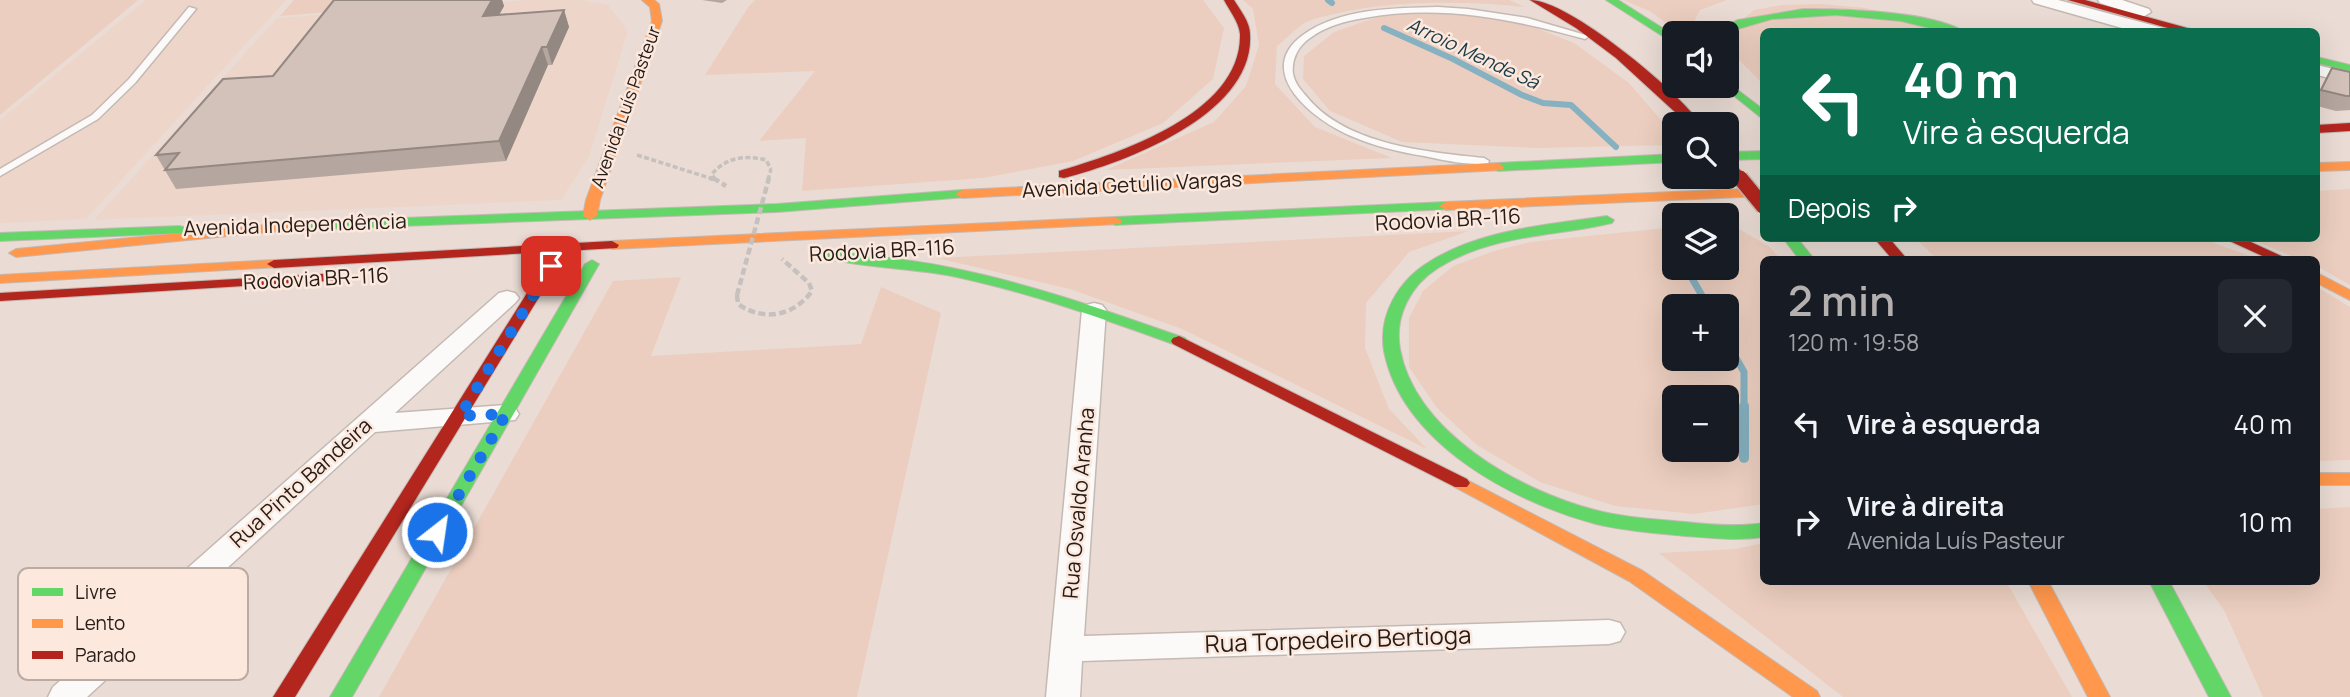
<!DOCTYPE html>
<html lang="pt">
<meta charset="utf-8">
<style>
body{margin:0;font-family:Manrope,sans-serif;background:#242831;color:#f1f3f6;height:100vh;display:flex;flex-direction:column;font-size:26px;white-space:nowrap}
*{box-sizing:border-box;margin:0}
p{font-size:23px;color:#9ea1a6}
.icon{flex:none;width:38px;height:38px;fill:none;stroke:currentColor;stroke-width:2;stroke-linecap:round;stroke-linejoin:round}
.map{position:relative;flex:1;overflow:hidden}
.side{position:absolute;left:1760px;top:256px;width:560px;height:329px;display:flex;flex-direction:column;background:#171b24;border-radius:10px;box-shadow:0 7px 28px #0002}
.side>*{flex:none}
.banner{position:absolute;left:1760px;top:28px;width:560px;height:214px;border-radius:10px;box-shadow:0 7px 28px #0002;background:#0b6e4f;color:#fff;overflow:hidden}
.controls{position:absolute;left:1662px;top:21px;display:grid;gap:14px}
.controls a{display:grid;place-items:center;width:77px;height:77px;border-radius:10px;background:#171b24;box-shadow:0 7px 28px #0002;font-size:35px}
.pin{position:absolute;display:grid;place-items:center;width:60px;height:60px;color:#fff;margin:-30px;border-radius:14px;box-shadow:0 4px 10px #0006}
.me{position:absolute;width:77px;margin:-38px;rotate:30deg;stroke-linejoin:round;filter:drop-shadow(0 0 5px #0008)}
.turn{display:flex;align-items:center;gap:24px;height:147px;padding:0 28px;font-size:32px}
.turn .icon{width:91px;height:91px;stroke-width:2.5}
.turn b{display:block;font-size:49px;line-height:60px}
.then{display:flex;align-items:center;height:66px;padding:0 28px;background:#0003;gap:14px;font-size:26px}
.round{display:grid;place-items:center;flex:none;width:74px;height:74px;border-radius:10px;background:#242831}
.head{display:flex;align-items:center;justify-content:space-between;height:119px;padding:0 28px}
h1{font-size:42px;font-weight:600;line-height:52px;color:#b4b0af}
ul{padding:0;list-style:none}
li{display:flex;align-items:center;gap:21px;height:98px;padding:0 28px}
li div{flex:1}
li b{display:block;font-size:26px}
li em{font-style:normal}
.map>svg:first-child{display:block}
.built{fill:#eed5c9}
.green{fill:#ebcebf;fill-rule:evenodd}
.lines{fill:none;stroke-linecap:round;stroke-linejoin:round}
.stream-far2{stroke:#86b1c0;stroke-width:6}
.stream-far1{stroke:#86b1c0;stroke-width:7}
.stream{stroke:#86b1c0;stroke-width:10}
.lane-casing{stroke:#c4b9b3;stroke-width:3}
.street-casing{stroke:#c4b9b3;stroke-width:3}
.fast-casing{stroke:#c4b9b3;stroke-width:2}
.slow-casing{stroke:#c4b9b3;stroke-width:2}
.jam-casing{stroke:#c4b9b3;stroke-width:2}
.path-far1{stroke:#c6c0be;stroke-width:3.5;stroke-dasharray:5 2.5;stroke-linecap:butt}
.path{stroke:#c6c0be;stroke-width:4.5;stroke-dasharray:7 3.5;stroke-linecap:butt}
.lane{fill:#fcfaf9;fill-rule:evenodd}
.street{fill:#fcfaf9;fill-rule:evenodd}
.fast{fill:#63d668;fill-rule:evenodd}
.slow{fill:#ff974d;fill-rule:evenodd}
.jam{fill:#b3261e;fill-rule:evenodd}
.jam-bridge-far1-casing{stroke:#c4b9b3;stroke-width:13;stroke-linecap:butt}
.jam-bridge-casing{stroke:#c4b9b3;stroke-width:18;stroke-linecap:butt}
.path-bridge-far1{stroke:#c6c0be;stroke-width:3.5;stroke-dasharray:5 2.5;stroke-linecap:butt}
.path-bridge{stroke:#c6c0be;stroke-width:4.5;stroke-dasharray:7 3.5;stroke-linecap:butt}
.jam-bridge-far1{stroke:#b3261e;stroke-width:11}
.jam-bridge{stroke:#b3261e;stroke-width:15}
.wall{fill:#b5a79f}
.shaded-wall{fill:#948882}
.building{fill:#d3c2b9;stroke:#948882;stroke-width:2}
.route{stroke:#1a73e8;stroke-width:12;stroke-dasharray:0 21.6}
.labels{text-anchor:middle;stroke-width:5;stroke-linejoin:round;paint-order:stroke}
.far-street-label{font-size:18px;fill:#251c17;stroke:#fce8dd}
.far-water-label{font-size:19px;font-style:italic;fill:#1b3b47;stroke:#fce8dd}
.street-label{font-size:21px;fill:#251c17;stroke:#fce8dd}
.near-street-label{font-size:24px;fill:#251c17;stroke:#fce8dd}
.key{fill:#fce8dd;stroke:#bcaba2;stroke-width:2}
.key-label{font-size:19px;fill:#251c17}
</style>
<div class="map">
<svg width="2350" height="697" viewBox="0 0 2350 697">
<rect width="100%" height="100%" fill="#eadcd4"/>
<!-- built -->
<path class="built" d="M 146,0 L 286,0 L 86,219 L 0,223 L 0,120 Z
M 528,0 L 581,0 L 608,5 L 628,31 L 589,157 L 561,200 L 94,220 L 277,18 Z"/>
<!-- green -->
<path class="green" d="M 0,0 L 138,0 L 0,115 Z
M 294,0 L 474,0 L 280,16 Z
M 755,0 L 1203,0 L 1224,28 L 1213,79 L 1163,123 L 1073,161 L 983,178 L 802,191 L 806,138 L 759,141 L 815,71 L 705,75 L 749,6 Z
M 1243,0 L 1509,0 L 1525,7 C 1455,0 1370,0 1306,22 C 1296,28 1286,39 1277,46 L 1275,84 L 1315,127 L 1392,158 L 1106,170 L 1214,122 L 1246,86 L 1259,45 L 1253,9 Z
M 1624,0 L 1727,0 L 1700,10 L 1688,33 L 1680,33 L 1651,12 Z
M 1820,4 L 1866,8 L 1950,31 L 1764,32 L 1764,85 L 1731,52 L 1727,33 L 1754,10 L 1782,5 Z
M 1421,11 L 1480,14 L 1526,24 L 1574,43 L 1629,83 L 1675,136 L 1675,145 L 1537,148 L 1402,142 L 1330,111 L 1303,79 L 1304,56 L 1334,32 L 1377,17 Z
M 2350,189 L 2350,285 L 2317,266 L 2317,259 L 2299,259 L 2247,238 L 2317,238 L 2317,191 Z
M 1727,222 L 1770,247 L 1780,259 L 1764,259 L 1764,504 L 1694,514 L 1615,506 L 1540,482 L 1477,445 L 1437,408 L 1409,367 L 1409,318 L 1423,291 L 1453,266 L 1494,251 L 1530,242 L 1675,227 L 1675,268 L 1727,268 ZM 1675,306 L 1727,306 L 1727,359 L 1675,359 ZM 1675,397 L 1727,397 L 1727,450 L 1675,450 Z
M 1469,231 L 1409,252 L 1366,303 L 1365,348 L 1389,409 L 1427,449 L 1182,329 L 1070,289 L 937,258 Z
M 1915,238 L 2200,238 L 2258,259 L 1937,259 Z
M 681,277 L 651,356 L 861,344 L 881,287 L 941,313 L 857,697 L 379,697 L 613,281 Z
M 2317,287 L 2350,307 L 2350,460 L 2317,461 Z
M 2350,507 L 2350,697 L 2263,697 L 2224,610 L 2203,581 L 2317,581 L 2317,509 Z
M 1764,543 L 1764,581 L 2006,581 L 2072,697 L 1843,697 L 1659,553 L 1735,549 Z"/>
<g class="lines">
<!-- stream-far2 -->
<path class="stream-far2" d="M 1328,0 L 1332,3
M 1384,28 L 1453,59 L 1522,95 L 1543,103 L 1571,105 L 1616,147"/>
<!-- stream-far1 -->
<path class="stream-far1" d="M 1666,231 L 1675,246
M 1686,268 L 1708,306
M 1727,342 L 1744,372 L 1744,408"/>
<!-- stream -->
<path class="stream" d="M 1744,406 L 1744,458"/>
<!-- lane casing -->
<g class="lane-casing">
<path id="lane" d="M 189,7 L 196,9 L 135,83 L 98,119 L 0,176 L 0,169 L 92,115 L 129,79 Z
M 1438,7 L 1468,9 L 1527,18 L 1589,36 L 1585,39 C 1512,19 1440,4 1364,18 C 1345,21 1326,26 1310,38 C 1298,46 1291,60 1293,74 C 1295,84 1301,90 1307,97 C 1346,145 1427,152 1484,158 L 1489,161 L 1488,163 C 1468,166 1443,160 1424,156 C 1399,152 1374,146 1351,136 C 1315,121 1252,72 1303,35 C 1340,8 1395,8 1438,7 Z"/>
</g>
<!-- street casing -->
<g class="street-casing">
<path id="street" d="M 2032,0 L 2058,0 L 2163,28 L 2165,32 L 2136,32 L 2034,3 Z
M 2098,0 L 2122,0 L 2149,9 L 2151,12 L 2143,17 L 2100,3 Z
M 2317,65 L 2350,73 L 2350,83 L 2317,75 Z
M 507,291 L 515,293 L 519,298 L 515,303 L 395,413 L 506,405 L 515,408 L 519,414 L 515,420 L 375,432 L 87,697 L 48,697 L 53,687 L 499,293 Z
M 1094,303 L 1102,305 L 1106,310 L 1084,636 L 1609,620 L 1620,623 L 1625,632 L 1620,641 L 1609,644 L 1082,661 L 1080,697 L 1046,697 L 1082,310 L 1086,305 Z"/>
</g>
<!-- fast casing -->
<g class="fast-casing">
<path id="fast" d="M 1606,0 L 1618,0 L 1675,36 L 1675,44 Z
M 1803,9 C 1844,9 1931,11 1965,32 L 1946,32 L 1901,21 L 1836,15 L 1772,19 L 1724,33 L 1710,33 L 1738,20 Z
M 2317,57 L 2350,65 L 2350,71 L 2317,63 Z
M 1727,82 L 1764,110 L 1764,120 L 1723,87 L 1722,86 L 1727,86 Z
M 1764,151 L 1764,159 L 1727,160 L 1727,152 Z
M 1675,154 L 1675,162 L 1498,171 L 1492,167 L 1498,163 Z
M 962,190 L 967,191 L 967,197 L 777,212 L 294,230 L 287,226 L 294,222 L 777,204 Z
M 1446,202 L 1453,206 L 1451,209 L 1115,225 L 1108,221 L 1115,217 Z
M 1607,216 L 1614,220 L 1612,223 C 1553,237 1492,234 1438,268 C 1411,285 1394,316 1400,349 C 1415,432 1520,491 1595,510 C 1625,518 1655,519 1685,522 C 1711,525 1737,527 1764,523 L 1764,537 C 1737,541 1712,538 1685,536 C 1655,533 1625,531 1596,524 C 1513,502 1402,443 1384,351 C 1378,315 1399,280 1429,262 C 1481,229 1547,225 1607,216 Z
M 179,226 L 184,227 L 186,230 L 184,233 L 0,241 L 0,233 Z
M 1783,238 L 1797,238 L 1814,259 L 1799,259 Z
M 829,251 C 870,256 911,259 952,268 C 1032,284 1108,311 1185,338 L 1187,341 L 1179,346 L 1173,344 C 1101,318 1028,292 952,276 C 910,268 866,268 824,258 L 822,255 Z
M 592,260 L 599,264 L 352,697 L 330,697 L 585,264 Z
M 2149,581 L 2169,581 L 2231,697 L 2209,697 Z"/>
</g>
<!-- slow casing -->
<g class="slow-casing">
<path id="slow" d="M 642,0 L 654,0 L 659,4 L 662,21 L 600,200 L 597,216 L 590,220 L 583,216 L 586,200 L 652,21 L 650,7 Z
M 2350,162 L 2350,170 L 2317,171 L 2317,163 Z
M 1498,163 L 1504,167 L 1503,170 L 962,198 L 955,194 L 962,190 Z
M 1764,188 L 1764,196 L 1446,210 L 1439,206 L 1446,202 Z
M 1115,217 L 1122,221 L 1120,224 L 612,249 L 605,245 L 612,241 Z
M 294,222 L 299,223 L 301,226 L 299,229 L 16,257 L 9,253 L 16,249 Z
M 274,260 L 281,264 L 279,267 L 0,283 L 0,275 Z
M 2317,273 L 2350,290 L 2350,300 L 2317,283 Z
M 2317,473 L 2350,473 L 2350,485 L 2317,485 Z
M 1461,477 L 1643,571 L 1817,691 L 1820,697 L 1793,697 L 1629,581 L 1455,487 L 1452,483 L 1455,479 Z
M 2028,581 L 2048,581 L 2110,697 L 2088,697 Z"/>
</g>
<!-- jam casing -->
<g class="jam-casing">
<path id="jam" d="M 1224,0 L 1234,0 C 1240,10 1250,22 1250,34 C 1255,114 1127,162 1064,178 L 1059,177 L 1059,171 C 1120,153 1242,113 1240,34 C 1239,22 1229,10 1224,0 Z
M 1530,0 C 1569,0 1678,91 1701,124 L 1688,124 L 1616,58 L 1576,28 Z
M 2068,0 L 2085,0 L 2202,32 L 2182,32 Z
M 2350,123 L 2350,131 L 2317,133 L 2317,125 Z
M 1874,238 L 1889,238 L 1907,259 L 1892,259 Z
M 2223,238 L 2242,238 L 2288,259 L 2269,259 Z
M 612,241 L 619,245 L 617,248 L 274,268 L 267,264 L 274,260 Z
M 551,262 L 558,266 L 295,697 L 273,697 L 544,266 Z
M 338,273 L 345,277 L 343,280 L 0,301 L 0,293 Z
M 1179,336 L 1467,479 L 1470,483 L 1467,487 L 1455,487 L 1173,344 L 1171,341 L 1173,338 Z"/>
</g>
<!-- path-far1 -->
<path class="path-far1" d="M 637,155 L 713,179
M 715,180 L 712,174 C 726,157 746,155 766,160 L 771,169"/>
<!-- path -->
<path class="path" d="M 710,178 L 713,179
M 713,178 L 726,186
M 737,295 L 738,304 C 764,322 794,316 812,291 L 809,283 L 782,259"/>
<!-- lane -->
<use href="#lane" class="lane"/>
<!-- street -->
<use href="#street" class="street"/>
<!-- fast -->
<use href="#fast" class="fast"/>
<!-- slow -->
<use href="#slow" class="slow"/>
<!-- jam -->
<use href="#jam" class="jam"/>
<!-- jam-bridge-far1 casing -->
<g class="jam-bridge-far1-casing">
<path id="jam-bridge-far1" d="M 1727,163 L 1741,180"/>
</g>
<!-- jam-bridge casing -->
<g class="jam-bridge-casing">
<path id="jam-bridge" d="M 1740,178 L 1764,207"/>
</g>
<!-- path-bridge-far1 -->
<path class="path-bridge-far1" d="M 768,180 L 771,169"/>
<!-- path-bridge -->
<path class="path-bridge" d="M 737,295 L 769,178"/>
<!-- jam-bridge-far1 -->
<use href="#jam-bridge-far1" class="jam-bridge-far1"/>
<!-- jam-bridge -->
<use href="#jam-bridge" class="jam-bridge"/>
</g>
<!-- wall -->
<path class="wall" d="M 334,0 L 502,0 L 504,6 L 499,15 L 564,10 L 569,27 L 552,65 L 548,65 L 506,161 L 176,189 L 156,155 L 273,76 Z
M 702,0 L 727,0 L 722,3 Z
M 2332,68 L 2350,72 L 2350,110 L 2336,111 L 2317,106 L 2317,95 Z"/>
<!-- shaded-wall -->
<path class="shaded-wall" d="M 492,0 L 502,0 L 504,6 L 489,33 L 483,16 Z
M 564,10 L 569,27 L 552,65 L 547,47 Z
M 542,47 L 548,65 L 506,161 L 499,141 Z"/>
<!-- building -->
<path class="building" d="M 334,0 L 492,0 L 483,16 L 564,10 L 547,47 L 542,47 L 499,141 L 165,170 L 179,153 L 156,155 L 223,79 L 273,76 Z
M 2332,68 L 2350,72 L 2350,96 L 2346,96 L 2321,90 Z"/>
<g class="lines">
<!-- route -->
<path class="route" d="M 437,532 L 506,414 L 460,416 L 551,266"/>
</g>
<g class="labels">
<!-- far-street labels -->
<g class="far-street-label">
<text transform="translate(626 107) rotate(-70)" y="6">Avenida Luís Pasteur</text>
</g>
<!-- far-water labels -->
<g class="far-water-label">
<text transform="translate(1473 53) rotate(25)" y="7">Arroio Mende Sá</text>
</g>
<!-- street labels -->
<g class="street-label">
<text transform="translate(1132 185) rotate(-3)" y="7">Avenida Getúlio Vargas</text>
<text transform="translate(1448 220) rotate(-3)" y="7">Rodovia BR-116</text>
<text transform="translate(295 225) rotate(-2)" y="7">Avenida Independência</text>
<text transform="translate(882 251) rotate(-3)" y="7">Rodovia BR-116</text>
<text transform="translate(316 279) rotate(-3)" y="7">Rodovia BR-116</text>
<text transform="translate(301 483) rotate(-42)" y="7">Rua Pinto Bandeira</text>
<text transform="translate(1079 503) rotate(-85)" y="7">Rua Osvaldo Aranha</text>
</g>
<!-- near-street labels -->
<g class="near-street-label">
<text transform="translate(1338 640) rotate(-2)" y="8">Rua Torpedeiro Bertioga</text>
</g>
</g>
<!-- legend -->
<rect x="18" y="568" width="230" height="112" rx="10" class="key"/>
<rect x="32" y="588" width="31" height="8" fill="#63d668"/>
<rect x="32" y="619" width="31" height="9" fill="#ff974d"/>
<rect x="32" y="651" width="31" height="8" fill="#b3261e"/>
<g class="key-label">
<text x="75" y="599">Livre</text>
<text x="75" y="630">Lento</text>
<text x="75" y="662">Parado</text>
</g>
</svg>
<div class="controls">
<a><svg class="icon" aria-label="sound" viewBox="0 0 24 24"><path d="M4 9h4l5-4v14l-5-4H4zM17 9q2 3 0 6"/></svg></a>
<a><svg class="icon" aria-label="search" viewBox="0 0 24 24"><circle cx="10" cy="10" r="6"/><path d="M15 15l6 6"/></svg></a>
<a><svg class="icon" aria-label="layers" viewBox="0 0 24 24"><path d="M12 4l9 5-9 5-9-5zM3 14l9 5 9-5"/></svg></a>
<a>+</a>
<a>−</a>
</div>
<div class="pin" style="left:551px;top:266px;background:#d93025"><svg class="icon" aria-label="arrive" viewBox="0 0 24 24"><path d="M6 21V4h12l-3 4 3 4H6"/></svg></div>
<svg class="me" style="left:437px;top:532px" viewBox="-20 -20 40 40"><circle r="17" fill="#1a73e8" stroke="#fff" stroke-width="3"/><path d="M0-11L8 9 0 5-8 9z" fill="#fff"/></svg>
<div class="banner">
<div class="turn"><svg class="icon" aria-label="left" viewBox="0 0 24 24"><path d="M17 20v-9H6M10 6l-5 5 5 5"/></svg><div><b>40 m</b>Vire à esquerda</div></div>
<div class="then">Depois<svg class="icon" aria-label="right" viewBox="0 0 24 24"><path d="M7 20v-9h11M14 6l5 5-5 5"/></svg></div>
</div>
<section class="side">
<div class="head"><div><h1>2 min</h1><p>120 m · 19:58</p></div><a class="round"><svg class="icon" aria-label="close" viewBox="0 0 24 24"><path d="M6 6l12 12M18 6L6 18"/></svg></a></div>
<ul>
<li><svg class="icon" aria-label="left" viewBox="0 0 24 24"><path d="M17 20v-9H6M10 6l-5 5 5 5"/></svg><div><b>Vire à esquerda</b></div><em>40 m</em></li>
<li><svg class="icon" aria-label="right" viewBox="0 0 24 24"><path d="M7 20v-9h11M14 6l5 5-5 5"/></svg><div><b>Vire à direita</b><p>Avenida Luís Pasteur</p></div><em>10 m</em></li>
</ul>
</section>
</div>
